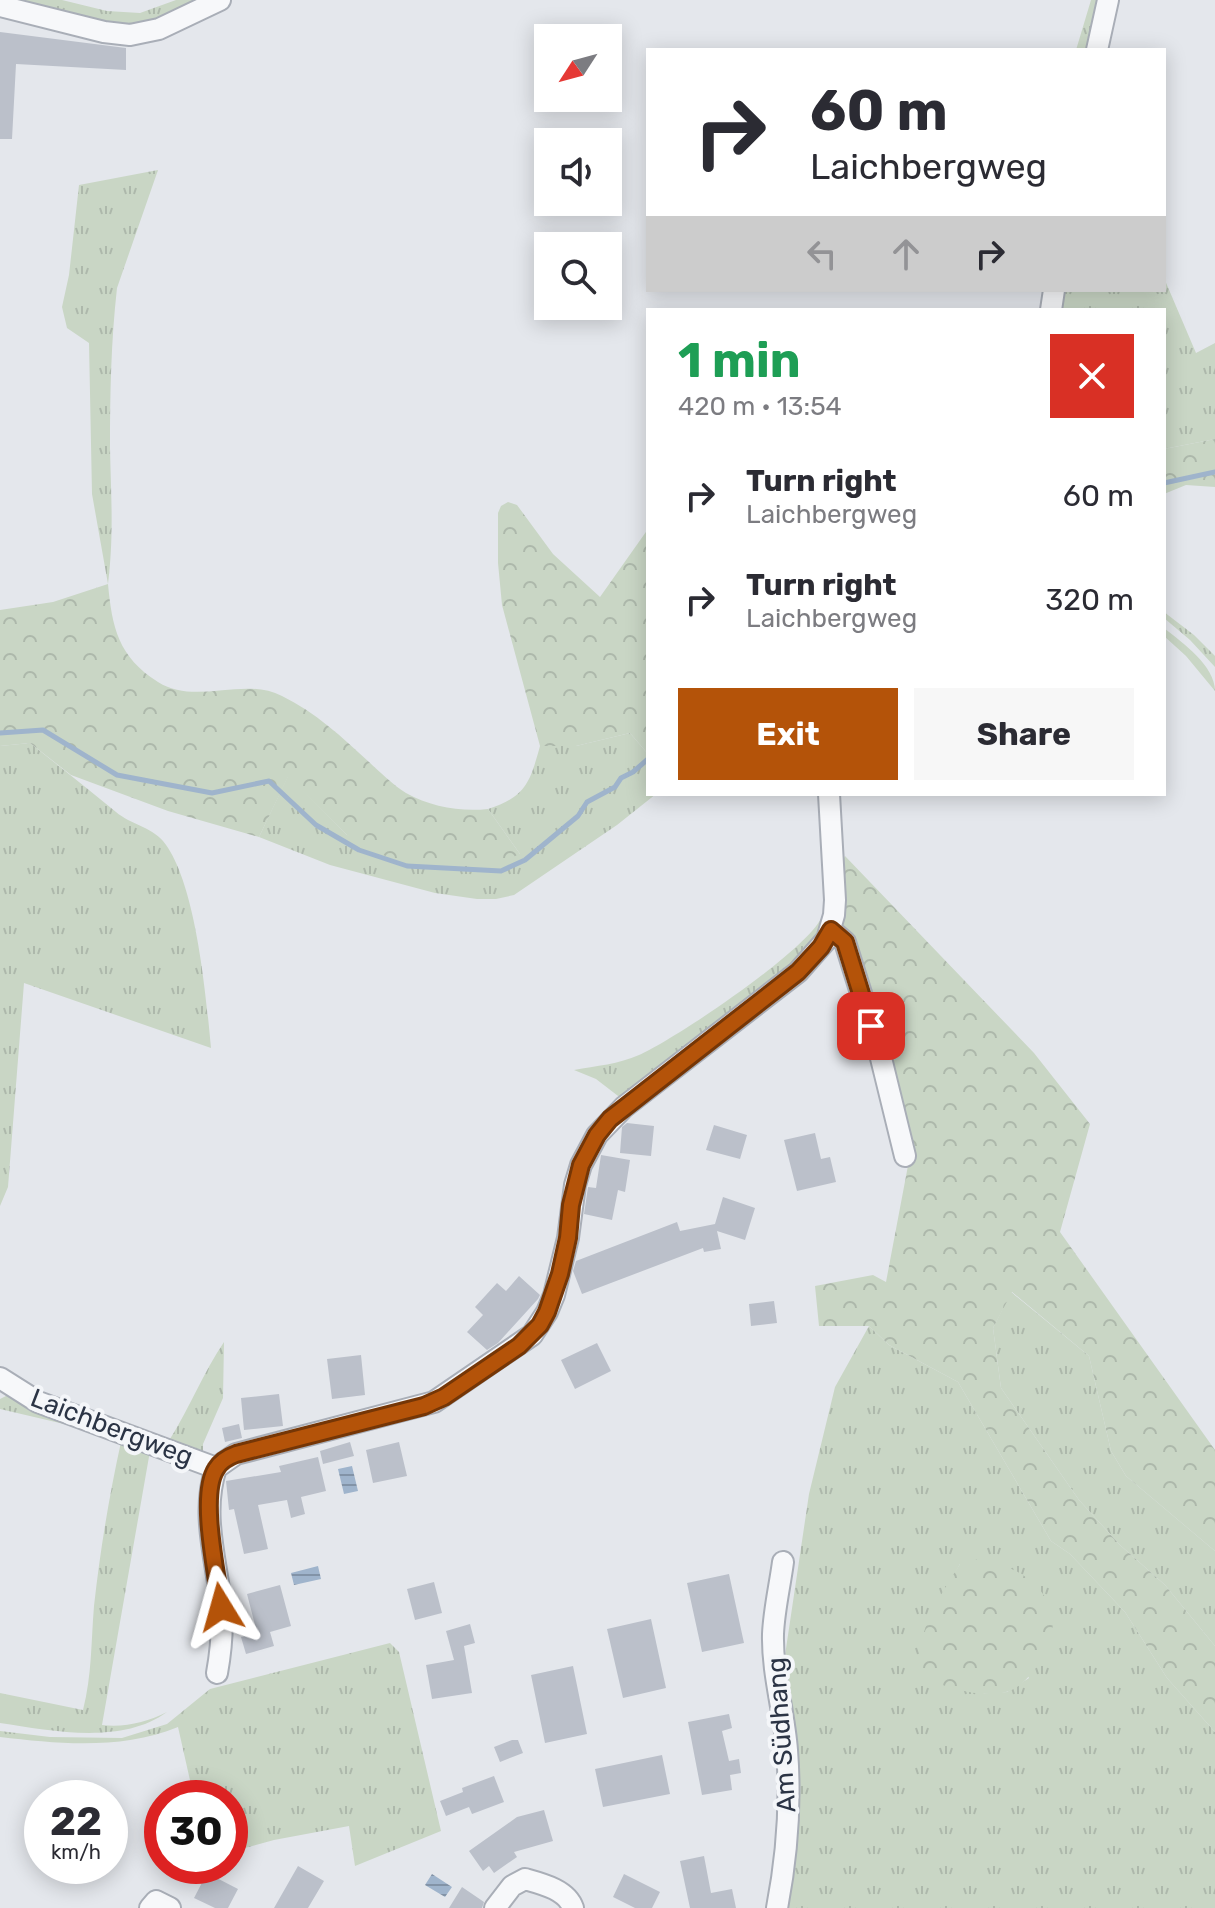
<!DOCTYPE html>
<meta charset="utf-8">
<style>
body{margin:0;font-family:Rubik,sans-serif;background:#f7f7f7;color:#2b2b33;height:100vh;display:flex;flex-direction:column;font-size:30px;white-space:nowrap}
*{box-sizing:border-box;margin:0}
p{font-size:26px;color:#7c7c81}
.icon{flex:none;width:44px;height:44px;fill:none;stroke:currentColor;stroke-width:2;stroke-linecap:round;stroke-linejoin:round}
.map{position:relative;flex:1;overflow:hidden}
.details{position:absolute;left:646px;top:308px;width:520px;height:488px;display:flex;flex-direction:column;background:#fff;border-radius:0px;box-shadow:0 4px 20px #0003}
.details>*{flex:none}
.top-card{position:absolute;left:646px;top:48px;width:520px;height:244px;border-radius:0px;box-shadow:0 4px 20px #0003;background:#fff;color:#2b2b33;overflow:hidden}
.needle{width:52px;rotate:234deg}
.buttons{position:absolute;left:534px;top:24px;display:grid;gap:16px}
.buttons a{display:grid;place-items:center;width:88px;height:88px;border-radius:0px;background:#fff;box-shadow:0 4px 20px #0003;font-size:40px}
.speed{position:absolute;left:24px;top:1780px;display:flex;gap:16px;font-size:40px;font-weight:700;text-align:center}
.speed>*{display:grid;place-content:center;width:104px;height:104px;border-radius:50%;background:#fff;box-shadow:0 4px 20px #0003;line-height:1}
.speed small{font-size:20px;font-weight:400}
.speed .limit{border:12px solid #d22;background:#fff;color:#111}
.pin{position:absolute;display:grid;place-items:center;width:68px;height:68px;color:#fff;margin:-34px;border-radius:16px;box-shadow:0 4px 12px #0006}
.me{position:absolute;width:88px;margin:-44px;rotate:352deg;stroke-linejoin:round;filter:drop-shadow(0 0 6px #0008)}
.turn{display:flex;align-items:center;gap:28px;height:168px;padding:0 32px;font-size:36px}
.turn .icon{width:104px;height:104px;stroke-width:2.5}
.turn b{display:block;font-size:56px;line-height:68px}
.lanes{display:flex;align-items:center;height:76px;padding:0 32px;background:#0003;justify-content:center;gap:40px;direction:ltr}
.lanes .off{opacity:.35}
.round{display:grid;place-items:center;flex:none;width:84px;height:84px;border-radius:0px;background:#f7f7f7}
.summary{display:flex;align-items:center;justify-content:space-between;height:136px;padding:0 32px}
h1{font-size:48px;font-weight:700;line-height:60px;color:#1e9e55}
.button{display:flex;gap:16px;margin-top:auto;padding:16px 32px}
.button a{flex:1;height:92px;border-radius:0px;background:#b45309;color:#fff;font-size:32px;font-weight:700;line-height:92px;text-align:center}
.button a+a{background:#f7f7f7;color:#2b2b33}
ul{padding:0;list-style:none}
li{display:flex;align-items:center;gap:24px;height:104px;padding:0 32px}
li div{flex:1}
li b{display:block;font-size:30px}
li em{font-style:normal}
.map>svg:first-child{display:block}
.grass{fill:url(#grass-tufts);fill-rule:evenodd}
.forest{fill:url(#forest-crowns)}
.water{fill:url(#water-rules)}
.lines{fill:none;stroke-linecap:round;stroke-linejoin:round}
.stream{stroke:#9fb4cc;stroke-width:5}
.building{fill:#bbc0ca}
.minor-casing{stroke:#a9aeb7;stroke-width:24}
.minor{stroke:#f7f8fa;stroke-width:20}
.route-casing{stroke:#753606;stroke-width:20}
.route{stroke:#b45309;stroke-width:14}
.labels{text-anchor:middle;stroke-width:8;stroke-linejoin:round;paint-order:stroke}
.street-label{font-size:26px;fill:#2b3445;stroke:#f4f6f9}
</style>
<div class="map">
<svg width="1215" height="1908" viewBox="0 0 1215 1908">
<defs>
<pattern id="grass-tufts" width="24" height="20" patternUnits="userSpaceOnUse" patternTransform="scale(2)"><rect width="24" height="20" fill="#c9d6c5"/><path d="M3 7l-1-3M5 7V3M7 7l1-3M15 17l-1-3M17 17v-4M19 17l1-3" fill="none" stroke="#adb8ab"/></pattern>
<pattern id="forest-crowns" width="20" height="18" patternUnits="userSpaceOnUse" patternTransform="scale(2)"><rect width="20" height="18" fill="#c9d6c5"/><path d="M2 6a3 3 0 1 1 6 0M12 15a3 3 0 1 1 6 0" fill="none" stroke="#adb8ab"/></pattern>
<pattern id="water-rules" width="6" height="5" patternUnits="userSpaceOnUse" patternTransform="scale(2)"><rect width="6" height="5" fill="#9fb4cc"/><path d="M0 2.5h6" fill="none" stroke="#8293a7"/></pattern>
</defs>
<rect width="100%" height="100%" fill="#e4e7ec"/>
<!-- grass -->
<path class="grass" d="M 20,0 L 62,0 L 107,11 L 140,13 L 176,0 L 198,0 C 176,12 149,28 122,26 C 95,25 48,8 20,0 Z
M 1091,0 L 1101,0 L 1090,50 L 1076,50 Z
M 158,170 L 117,288 C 111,341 110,394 110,448 C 111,496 114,535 108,584 L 92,494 L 89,343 L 67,328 L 62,307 L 69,275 L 79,185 Z
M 1164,278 L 1196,353 L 1215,343 L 1215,439 L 1164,449 L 1164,310 L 1058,310 L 1061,290 L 1164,290 Z
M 1164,612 L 1194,635 L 1215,656 L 1215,667 L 1190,640 L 1164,618 Z
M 1164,628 C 1183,643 1215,666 1215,691 L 1186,656 L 1164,636 Z
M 630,733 L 648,754 L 648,794 L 656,794 L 617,825 L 514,895 L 496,899 L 477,899 L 435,893 L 330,865 L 259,837 L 288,776 L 347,835 L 520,854 L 488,809 C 526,797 530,782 540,746 L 576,746 Z
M 30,743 C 59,766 88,789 116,812 C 130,824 151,827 163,841 C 196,881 206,995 211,1048 L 24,983 L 8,1187 L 0,1206 L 0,746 Z
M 819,794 L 824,794 L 830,901 L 813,949 L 622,1099 L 596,1079 L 574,1070 C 596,1066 619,1064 639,1055 C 674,1040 811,948 822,916 C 831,885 822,827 819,794 Z
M 1011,1292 L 1089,1356 L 1111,1451 L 1126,1476 L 1215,1551 L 1215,1646 L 1165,1585 L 1120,1545 L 1079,1500 L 1001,1388 L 993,1328 Z
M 869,1326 L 889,1345 L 958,1382 L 1051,1541 L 1070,1554 L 1125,1612 L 1167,1678 L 1215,1732 L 1215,1908 L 783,1908 L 792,1878 L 798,1758 L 784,1662 L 809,1494 L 835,1387 ZM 960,1564 L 1029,1678 L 1007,1692 L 984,1694 L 928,1623 Z
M 224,1342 L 223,1398 L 203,1444 L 203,1453 L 181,1447 L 170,1439 C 190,1407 203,1373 224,1342 Z
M 6,1396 L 13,1396 L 150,1451 L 102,1725 C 124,1728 147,1722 167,1712 C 122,1745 52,1731 0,1723 L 0,1693 L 83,1710 C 92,1675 91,1642 94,1606 C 100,1551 109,1497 121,1442 L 64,1424 L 0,1409 L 0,1399 Z
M 390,1643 L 399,1652 L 441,1831 L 355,1866 L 349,1826 L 274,1840 L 230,1852 L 230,1798 L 194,1798 L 178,1727 C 122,1750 59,1744 0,1737 L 0,1731 L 50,1737 L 122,1738 L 167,1724 L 210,1689 Z"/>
<!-- forest -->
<path class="forest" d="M 1215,439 L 1215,487 L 1186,485 L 1164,494 L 1164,449 Z
M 508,502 L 517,505 L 553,554 L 600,597 L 648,529 L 648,754 L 630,733 L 576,746 L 540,746 L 502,605 L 498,563 L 498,513 L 501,506 Z
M 108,584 C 112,627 118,657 158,682 C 196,706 243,676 282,696 C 315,712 342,737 369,762 C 380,772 393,785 406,793 C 431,807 461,812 488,809 L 520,854 L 493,865 L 389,858 L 347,835 L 288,777 L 259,837 L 168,811 L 71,775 L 30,743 L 0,746 L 0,610 L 53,602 Z
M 845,856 L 1034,1053 L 1090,1124 L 1060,1232 L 1215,1450 L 1215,1551 L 1126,1476 L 1111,1451 L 1089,1356 L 1012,1292 L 993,1328 L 1001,1388 L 1079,1500 L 1120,1545 L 1165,1585 L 1215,1646 L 1215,1732 L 1167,1678 L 1125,1612 L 1070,1554 L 1051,1541 L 958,1382 L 889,1345 L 869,1326 L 819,1326 L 815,1286 L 873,1275 L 886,1282 L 910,1155 L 886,1043 L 842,925 L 841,864 Z
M 979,1559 C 1035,1568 1076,1611 1038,1665 C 1030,1676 1019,1689 1006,1692 C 980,1699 946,1687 922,1677 C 911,1638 940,1596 960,1564 Z"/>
<!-- water -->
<path class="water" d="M 352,1466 L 358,1491 L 344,1494 L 338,1469 Z
M 318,1566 L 321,1579 L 294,1585 L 291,1573 Z
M 432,1874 L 452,1887 L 445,1897 L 425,1885 Z"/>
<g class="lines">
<!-- stream -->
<path class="stream" d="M 1164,483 L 1215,472
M 0,733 L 43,730 L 117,775 L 212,793 L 269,781 L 316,825 L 359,850 L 407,866 L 501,871 L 525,860 L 578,816 L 587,802 L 615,787 L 621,778 L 633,772 L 648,759"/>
</g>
<!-- building -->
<path class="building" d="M 0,32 L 126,48 L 126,70 L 16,64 L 12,139 L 0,139 Z
M 627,1123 L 654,1126 L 651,1156 L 620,1153 L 622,1127 Z
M 714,1125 L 747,1135 L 740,1159 L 706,1150 Z
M 815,1133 L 821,1159 L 830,1157 L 836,1182 L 797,1191 L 784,1140 Z
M 601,1155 L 630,1160 L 625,1192 L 618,1190 L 612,1220 L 584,1214 L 588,1187 L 596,1188 Z
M 723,1197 L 755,1208 L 745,1240 L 717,1231 L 721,1249 L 704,1252 L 703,1248 L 582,1294 L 573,1271 L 576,1261 L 677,1222 L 680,1231 L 715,1224 Z
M 519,1276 L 540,1295 L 538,1299 L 498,1343 L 487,1350 L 467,1332 L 483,1315 L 475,1307 L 497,1283 L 506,1291 Z
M 774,1301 L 777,1323 L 751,1326 L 749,1304 Z
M 597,1343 L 611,1371 L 575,1389 L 561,1360 Z
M 361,1355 L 365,1395 L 332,1399 L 327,1359 Z
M 279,1394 L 283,1426 L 244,1430 L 241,1398 Z
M 239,1424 L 242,1438 L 225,1442 L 222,1428 Z
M 350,1442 L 354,1456 L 323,1464 L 320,1451 Z
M 399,1442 L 407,1476 L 373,1483 L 366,1450 Z
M 318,1457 L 326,1491 L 301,1497 L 305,1514 L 291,1518 L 287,1500 L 258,1505 L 268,1549 L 244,1554 L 234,1509 L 229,1510 L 226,1481 L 281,1472 L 279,1466 Z
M 729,1574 L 744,1643 L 702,1652 L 687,1583 Z
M 434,1582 L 442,1613 L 415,1620 L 407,1589 Z
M 280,1585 L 291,1626 L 270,1632 L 274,1646 L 246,1654 L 241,1637 L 257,1633 L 247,1594 Z
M 651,1619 L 666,1688 L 623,1698 L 607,1629 Z
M 470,1624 L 475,1643 L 464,1646 L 472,1693 L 432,1699 L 426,1665 L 454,1660 L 446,1631 Z
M 573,1666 L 587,1734 L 545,1743 L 531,1675 Z
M 729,1714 L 732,1728 L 722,1731 L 729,1761 L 739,1759 L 741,1773 L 730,1775 L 732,1790 L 702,1795 L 688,1722 Z
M 512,1740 L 518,1740 L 523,1753 L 500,1762 L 494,1747 Z
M 662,1755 L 670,1794 L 603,1807 L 595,1769 Z
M 494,1776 L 504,1802 L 472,1814 L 469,1807 L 446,1816 L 440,1801 L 463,1792 L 462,1788 Z
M 544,1810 L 553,1841 L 514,1852 L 517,1857 L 494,1873 L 489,1866 L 483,1871 L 469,1851 L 517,1817 Z
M 704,1856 L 711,1893 L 732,1889 L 736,1908 L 690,1908 L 680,1861 Z
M 298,1866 L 324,1881 L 308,1908 L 274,1908 Z
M 207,1873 L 238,1889 L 228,1908 L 215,1908 L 194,1898 Z
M 624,1874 L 660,1892 L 652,1908 L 635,1908 L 613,1897 Z
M 462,1887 L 484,1902 L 482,1908 L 449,1908 Z"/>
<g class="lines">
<!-- minor casing -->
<g class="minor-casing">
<path id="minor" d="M 0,6 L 104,32 L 130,35 L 159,29 L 220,0
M 1097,50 L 1108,0
M 1051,310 L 1054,290
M 831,930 L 845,942 L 880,1054 L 905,1156
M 0,1378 L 38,1402 L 216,1468
M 216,1468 L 236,1454 L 434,1402 L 532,1335 L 547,1312 L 554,1295 L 568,1238 L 575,1185 L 581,1165 L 597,1135 L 624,1107 L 798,972 L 827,939 L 834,915 L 835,900 L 829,794
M 216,1468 C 201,1513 216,1559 221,1604 C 223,1627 221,1651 217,1673
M 150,1908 L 156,1901 L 170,1908
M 495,1908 L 512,1886 L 525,1879 C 543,1884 567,1890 573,1908
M 777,1908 C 787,1856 791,1802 787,1750 C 784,1711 772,1673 773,1634 C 774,1610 780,1585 783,1562"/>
</g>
<!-- minor -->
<use href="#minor" class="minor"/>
</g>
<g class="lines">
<!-- route casing -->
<g class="route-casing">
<path id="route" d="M 221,1607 C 217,1575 199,1496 216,1469 C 220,1462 228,1457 236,1454 L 424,1406 L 444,1397 L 519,1346 L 540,1325 L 547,1312 L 560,1274 L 568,1238 L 571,1205 L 581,1165 L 597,1135 L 610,1119 L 798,972 L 821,947 L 831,930 L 845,942 L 871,1026"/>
</g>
<!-- route -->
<use href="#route" class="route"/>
</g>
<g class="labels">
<!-- street labels -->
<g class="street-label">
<text transform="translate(112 1427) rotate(21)" y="9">Laichbergweg</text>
<text transform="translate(781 1735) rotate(-94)" y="9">Am Südhang</text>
</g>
</g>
</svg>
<div class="buttons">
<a><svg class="needle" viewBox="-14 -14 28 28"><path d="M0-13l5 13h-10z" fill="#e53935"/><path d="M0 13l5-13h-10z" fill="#7c7c81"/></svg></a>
<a><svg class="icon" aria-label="sound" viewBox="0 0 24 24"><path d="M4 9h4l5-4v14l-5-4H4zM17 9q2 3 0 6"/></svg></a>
<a><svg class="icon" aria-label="search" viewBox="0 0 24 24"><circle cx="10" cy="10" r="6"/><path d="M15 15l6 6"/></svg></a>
</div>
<div class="speed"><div>22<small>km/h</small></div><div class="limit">30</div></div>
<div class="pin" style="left:871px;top:1026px;background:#d93025"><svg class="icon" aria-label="arrive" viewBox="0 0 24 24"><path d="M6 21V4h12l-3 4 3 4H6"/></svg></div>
<svg class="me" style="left:221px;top:1607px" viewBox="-20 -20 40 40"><path d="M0-17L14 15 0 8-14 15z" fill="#b45309" stroke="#fff" stroke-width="4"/></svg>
<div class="top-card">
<div class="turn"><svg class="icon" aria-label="right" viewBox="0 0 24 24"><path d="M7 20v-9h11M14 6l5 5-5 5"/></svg><div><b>60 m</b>Laichbergweg</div></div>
<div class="lanes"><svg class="icon off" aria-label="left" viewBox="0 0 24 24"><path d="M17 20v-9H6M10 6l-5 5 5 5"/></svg><svg class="icon off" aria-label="ahead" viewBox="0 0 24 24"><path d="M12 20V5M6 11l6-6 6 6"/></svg><svg class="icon" aria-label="right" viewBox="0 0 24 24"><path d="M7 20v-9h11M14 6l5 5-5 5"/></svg></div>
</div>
<section class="details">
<div class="summary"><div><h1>1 min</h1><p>420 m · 13:54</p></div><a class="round" style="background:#d93025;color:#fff"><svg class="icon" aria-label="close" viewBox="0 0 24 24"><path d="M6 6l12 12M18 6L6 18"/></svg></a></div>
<ul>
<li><svg class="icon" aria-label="right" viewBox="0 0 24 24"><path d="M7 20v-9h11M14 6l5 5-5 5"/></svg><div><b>Turn right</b><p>Laichbergweg</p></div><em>60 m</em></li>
<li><svg class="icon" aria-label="right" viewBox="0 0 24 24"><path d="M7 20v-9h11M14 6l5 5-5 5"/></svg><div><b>Turn right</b><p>Laichbergweg</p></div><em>320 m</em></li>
</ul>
<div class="button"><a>Exit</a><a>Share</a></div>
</section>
</div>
